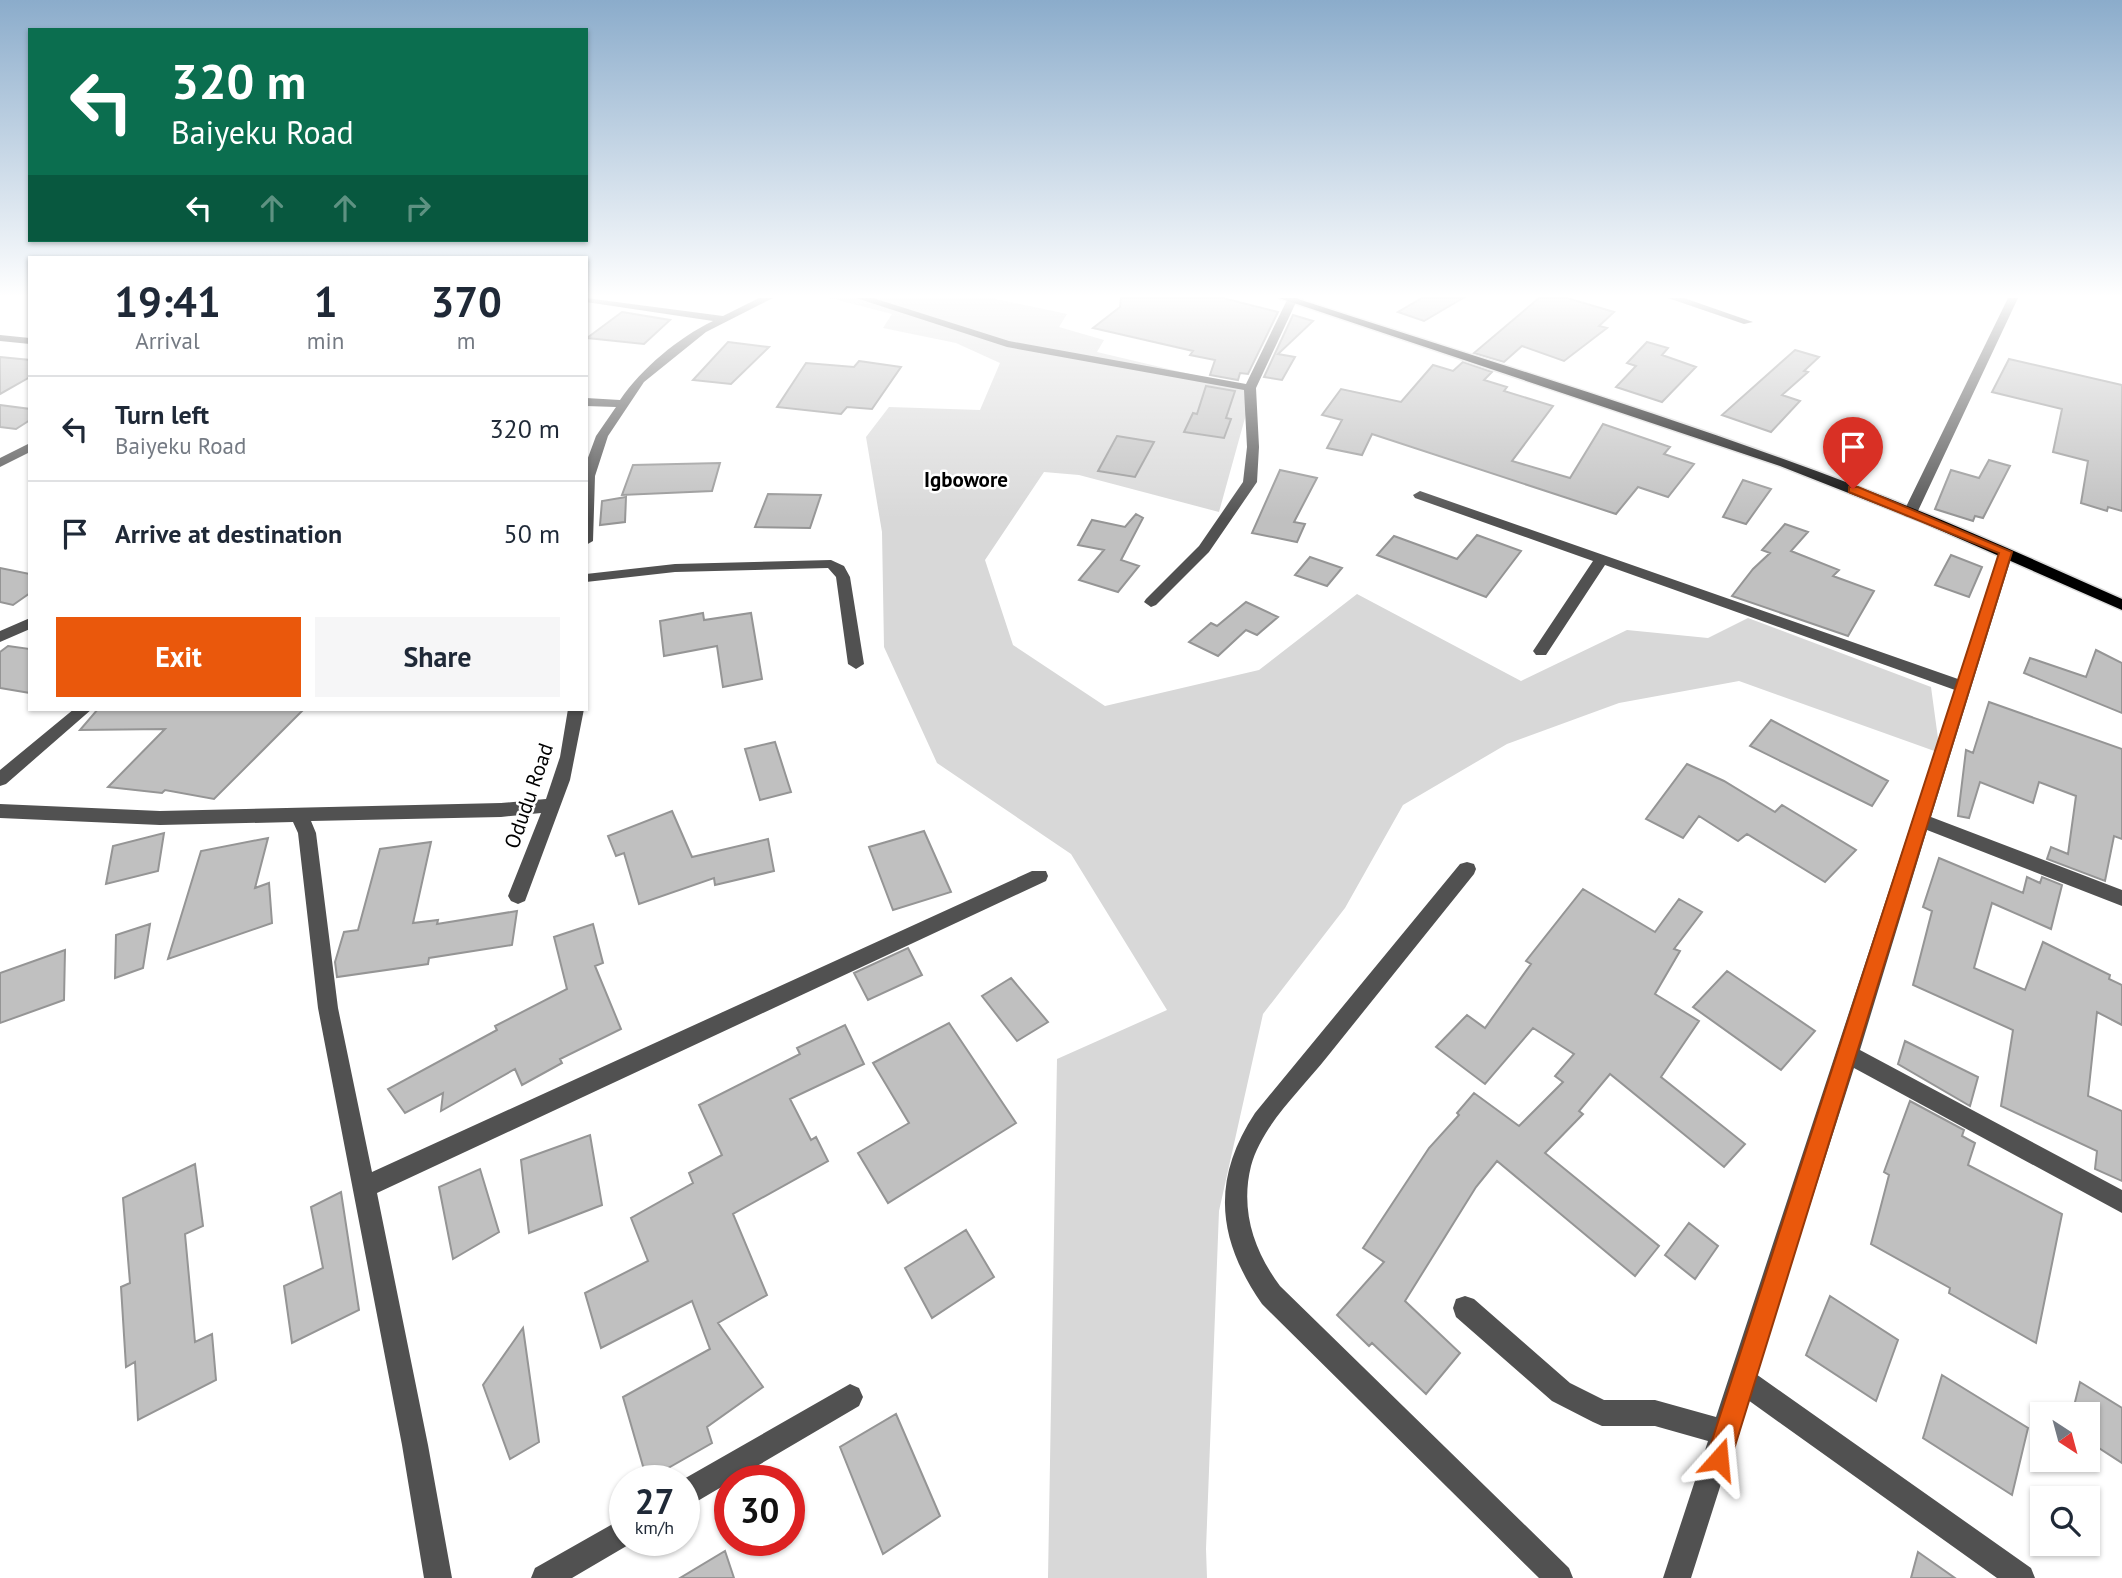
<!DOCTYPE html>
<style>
body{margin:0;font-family:"PT Sans",sans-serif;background:#f6f6f7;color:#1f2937;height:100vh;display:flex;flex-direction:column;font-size:26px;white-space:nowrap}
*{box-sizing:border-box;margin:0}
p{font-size:23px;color:#747a83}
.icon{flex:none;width:38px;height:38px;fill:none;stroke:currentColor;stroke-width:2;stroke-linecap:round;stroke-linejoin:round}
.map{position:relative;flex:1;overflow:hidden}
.sheet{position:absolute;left:28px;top:256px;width:560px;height:455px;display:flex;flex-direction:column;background:#fff;border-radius:0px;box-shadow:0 2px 5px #0004}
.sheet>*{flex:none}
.guide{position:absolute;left:28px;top:28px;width:560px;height:214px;border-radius:0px;box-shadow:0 2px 5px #0004;background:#0b6e4f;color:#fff;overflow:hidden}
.needle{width:46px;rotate:144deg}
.tools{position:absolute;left:2030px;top:1402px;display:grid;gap:14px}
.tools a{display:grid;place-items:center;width:70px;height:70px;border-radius:0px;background:#fff;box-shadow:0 2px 5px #0004;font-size:35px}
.speed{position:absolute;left:609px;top:1465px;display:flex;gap:14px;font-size:35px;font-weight:700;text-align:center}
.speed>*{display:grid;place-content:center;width:91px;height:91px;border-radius:50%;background:#fff;box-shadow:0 2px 5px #0004;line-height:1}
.speed small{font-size:18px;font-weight:400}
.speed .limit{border:10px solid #d22;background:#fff;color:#111}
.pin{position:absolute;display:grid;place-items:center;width:60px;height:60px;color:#fff;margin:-72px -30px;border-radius:50% 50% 50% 0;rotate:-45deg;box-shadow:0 0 7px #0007}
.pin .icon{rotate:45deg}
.me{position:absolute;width:77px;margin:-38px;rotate:18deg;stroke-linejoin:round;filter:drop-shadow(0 0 5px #0008)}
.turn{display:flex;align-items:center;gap:24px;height:147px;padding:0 28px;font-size:32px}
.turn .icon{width:91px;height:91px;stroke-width:2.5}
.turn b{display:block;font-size:49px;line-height:60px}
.lanes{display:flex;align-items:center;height:66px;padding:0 28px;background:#0003;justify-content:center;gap:35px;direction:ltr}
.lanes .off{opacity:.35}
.eta{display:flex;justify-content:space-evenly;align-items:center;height:119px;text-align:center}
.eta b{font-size:42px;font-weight:700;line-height:49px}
.action{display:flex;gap:14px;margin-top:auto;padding:14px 28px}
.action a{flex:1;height:80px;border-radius:0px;background:#ea580c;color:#fff;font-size:28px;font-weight:700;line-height:80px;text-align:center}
.action a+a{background:#f6f6f7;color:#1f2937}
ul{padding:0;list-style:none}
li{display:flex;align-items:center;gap:21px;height:105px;padding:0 28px;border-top:2px solid #e0e1e3}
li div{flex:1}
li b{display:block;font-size:26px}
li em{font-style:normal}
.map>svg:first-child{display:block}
.green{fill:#d8d8d8}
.building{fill:#c0c0c0;stroke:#959595;stroke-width:2}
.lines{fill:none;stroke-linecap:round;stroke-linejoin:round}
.major-casing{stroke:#dbdbdb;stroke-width:3}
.minor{fill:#515151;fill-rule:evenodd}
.major{fill:#000;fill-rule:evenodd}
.route{fill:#ea580c;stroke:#983908;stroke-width:2}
.labels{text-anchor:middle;stroke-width:5;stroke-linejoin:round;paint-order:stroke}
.far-quarter-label{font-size:21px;font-weight:bold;fill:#000;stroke:#fff}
.street-label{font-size:21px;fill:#000;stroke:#fff}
</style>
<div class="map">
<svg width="2122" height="1578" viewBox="0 0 2122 1578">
<rect width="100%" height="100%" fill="#fff"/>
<!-- green -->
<path class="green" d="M 830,298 L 991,298 L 1067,314 L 1059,327 L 1104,340 L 1097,352 L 1253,389 L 1219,512 L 1079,475 L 1044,472 L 985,560 L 1013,645 L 1105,706 L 1259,670 L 1357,594 L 1521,681 L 1627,630 L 1708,638 L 1748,618 L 1931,687 L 1940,753 L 1739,681 L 1619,703 L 1507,744 L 1403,805 L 1345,908 L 1263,1014 L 1219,1211 L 1206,1549 L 1207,1578 L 1048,1578 L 1057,1059 L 1167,1010 L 1071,854 L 937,763 L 884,647 L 882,532 L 866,437 L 889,407 L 980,410 L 1000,363 L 956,343 L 883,328 L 892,314 Z"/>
<!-- building -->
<path class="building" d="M 1121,298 L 1223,298 L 1278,312 L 1248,374 L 1240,373 L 1238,380 L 1210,375 L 1215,360 L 1190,355 L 1193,351 L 1093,328 L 1120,307 Z
M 1422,298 L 1463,298 L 1424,321 L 1398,312 Z
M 1539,298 L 1567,298 L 1614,312 L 1599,326 L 1607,328 L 1564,361 L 1522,346 L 1504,362 L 1474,353 Z
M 622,312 L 670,320 L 644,344 L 587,338 Z
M 1293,315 L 1313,321 L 1278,354 L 1295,357 L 1282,380 L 1264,377 Z
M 728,342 L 769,347 L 731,384 L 693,380 Z
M 1647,342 L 1668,348 L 1662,355 L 1696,367 L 1662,402 L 1616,387 L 1636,366 L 1627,363 Z
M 1795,350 L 1819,357 L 1804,371 L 1808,372 L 1782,395 L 1800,401 L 1771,432 L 1722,415 Z
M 0,357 L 30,360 L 30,377 L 0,394 Z
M 2009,359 L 2122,385 L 2122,511 L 2108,507 L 2107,511 L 2081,503 L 2088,461 L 2053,452 L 2062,409 L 1992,392 Z
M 859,361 L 901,367 L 872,409 L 847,407 L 841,414 L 777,407 L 806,363 L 854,367 Z
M 1463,362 L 1492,372 L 1484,380 L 1507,387 L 1504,391 L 1553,406 L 1512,461 L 1570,478 L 1603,424 L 1670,447 L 1664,454 L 1694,464 L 1668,497 L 1638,487 L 1616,514 L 1372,434 L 1362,455 L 1327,448 L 1342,420 L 1322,415 L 1341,389 L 1401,402 L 1433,365 L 1453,371 Z
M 1206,386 L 1235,391 L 1226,418 L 1231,419 L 1224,438 L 1184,432 L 1193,413 L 1197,414 Z
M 0,405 L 30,409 L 30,420 L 16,429 L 0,427 Z
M 1117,436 L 1154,442 L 1135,477 L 1098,471 Z
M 1989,460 L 2010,466 L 1983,518 L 1975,516 L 1973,521 L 1935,509 L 1951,470 L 1979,478 Z
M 720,463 L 712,491 L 622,495 L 633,465 Z
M 1280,470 L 1317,478 L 1294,522 L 1305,524 L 1297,542 L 1252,533 Z
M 1743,480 L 1771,489 L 1746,524 L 1723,517 Z
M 768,494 L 821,495 L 810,528 L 755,527 Z
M 626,497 L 625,522 L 600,525 L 602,501 Z
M 1136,514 L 1143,518 L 1121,560 L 1139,566 L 1118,592 L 1079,580 L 1104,550 L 1078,545 L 1092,520 L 1125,527 Z
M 1785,524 L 1808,532 L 1791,551 L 1839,570 L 1833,576 L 1874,591 L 1848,636 L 1732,596 L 1753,569 L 1770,553 L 1762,550 Z
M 1477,535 L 1521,551 L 1486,597 L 1377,555 L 1394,536 L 1457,559 Z
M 1951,555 L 1982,567 L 1969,597 L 1935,585 Z
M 1310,557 L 1342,568 L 1327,586 L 1295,575 Z
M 0,568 L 30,574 L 30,593 L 13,605 L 0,602 Z
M 1246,602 L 1278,617 L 1257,635 L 1246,630 L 1218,656 L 1189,642 L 1211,623 L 1217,626 Z
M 703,613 L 704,620 L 751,613 L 762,679 L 723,687 L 717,646 L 664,656 L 660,621 Z
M 8,646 L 30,649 L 30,693 L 0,688 L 0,652 Z
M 2096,650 L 2122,663 L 2122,713 L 2024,673 L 2030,658 L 2086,677 Z
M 1989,702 L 2122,749 L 2122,839 L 2114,836 L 2105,881 L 2047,859 L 2051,847 L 2068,854 L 2076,796 L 2039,782 L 2033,803 L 1980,782 L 1969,818 L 1958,816 L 1966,750 L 1973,753 Z
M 98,709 L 304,709 L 214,799 L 165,790 L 162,793 L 108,787 L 165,729 L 80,730 Z
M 1771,720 L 1888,781 L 1872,806 L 1750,746 Z
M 775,742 L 791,792 L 760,800 L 745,749 Z
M 1687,764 L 1724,781 L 1775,812 L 1782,805 L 1856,850 L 1825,882 L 1747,834 L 1738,841 L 1699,816 L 1683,838 L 1646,819 Z
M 672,811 L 692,857 L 768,839 L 774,871 L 715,885 L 714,878 L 639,904 L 624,853 L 616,856 L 608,836 Z
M 924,831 L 951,892 L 893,910 L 869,847 Z
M 164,833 L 158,871 L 106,884 L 113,846 Z
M 268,838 L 255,888 L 269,883 L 272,923 L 168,959 L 201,851 Z
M 431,842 L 413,923 L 438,920 L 437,924 L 517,911 L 512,945 L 429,958 L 428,964 L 337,977 L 335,962 L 344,932 L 358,930 L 380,849 Z
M 1939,858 L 2023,893 L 2027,877 L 2040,883 L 2042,877 L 2062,885 L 2051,929 L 1992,903 L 1974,968 L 2025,990 L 2043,942 L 2110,975 L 2109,979 L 2122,985 L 2122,1025 L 2097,1012 L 2088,1096 L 2122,1111 L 2122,1181 L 2095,1169 L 2097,1151 L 2001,1106 L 2013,1030 L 1913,985 L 1932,911 L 1923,907 Z
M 1583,889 L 1655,932 L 1679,899 L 1702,912 L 1674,949 L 1680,951 L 1655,994 L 1699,1021 L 1661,1077 L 1745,1144 L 1724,1167 L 1610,1074 L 1579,1111 L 1583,1114 L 1545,1153 L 1659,1246 L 1635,1276 L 1497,1161 L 1476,1187 L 1405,1301 L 1460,1353 L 1426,1394 L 1372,1343 L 1369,1346 L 1337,1315 L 1384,1262 L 1363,1248 L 1429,1148 L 1459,1115 L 1457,1113 L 1474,1093 L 1519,1126 L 1563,1082 L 1555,1076 L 1574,1054 L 1533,1028 L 1485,1084 L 1436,1047 L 1467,1015 L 1485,1028 L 1531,964 L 1526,961 Z
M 150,924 L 143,968 L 115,978 L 116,935 Z
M 593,924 L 603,963 L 595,966 L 621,1029 L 560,1059 L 562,1063 L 522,1085 L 515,1069 L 441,1111 L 443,1093 L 405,1113 L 388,1089 L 497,1030 L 495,1026 L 567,989 L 554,937 Z
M 908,948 L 922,975 L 868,1000 L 854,973 Z
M 65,950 L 64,1000 L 0,1023 L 0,973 Z
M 1727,971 L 1815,1031 L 1781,1070 L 1693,1007 Z
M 1011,978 L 1048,1022 L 1017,1041 L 982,996 Z
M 949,1023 L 1016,1123 L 888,1203 L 858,1153 L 909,1123 L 873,1063 Z
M 845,1025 L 864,1064 L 790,1099 L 811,1140 L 816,1137 L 828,1161 L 733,1214 L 767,1295 L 718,1323 L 763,1387 L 707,1427 L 712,1443 L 647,1480 L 623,1397 L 710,1349 L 692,1301 L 601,1348 L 585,1293 L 648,1261 L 631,1218 L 693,1183 L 689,1173 L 722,1155 L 699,1105 L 800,1054 L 797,1048 Z
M 1905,1041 L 1978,1077 L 1970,1106 L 1898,1064 Z
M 1910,1101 L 1964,1130 L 1962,1136 L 1975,1143 L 1968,1165 L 2062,1214 L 2036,1343 L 1949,1293 L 1950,1288 L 1871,1244 L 1889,1175 L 1884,1172 Z
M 590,1135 L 602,1205 L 529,1233 L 521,1160 Z
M 195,1164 L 203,1226 L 185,1234 L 195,1342 L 212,1334 L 216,1380 L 138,1420 L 135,1362 L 126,1367 L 121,1287 L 130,1283 L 123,1198 Z
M 480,1169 L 499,1232 L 453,1259 L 439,1187 Z
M 341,1192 L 359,1310 L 292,1343 L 284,1286 L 323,1268 L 311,1207 Z
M 1689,1223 L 1718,1246 L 1695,1279 L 1665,1255 Z
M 966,1230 L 994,1277 L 932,1318 L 905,1268 Z
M 1830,1296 L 1898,1340 L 1876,1401 L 1806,1355 Z
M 523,1328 L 539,1442 L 510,1459 L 483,1385 Z
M 1942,1375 L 2028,1428 L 2012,1495 L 1923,1438 Z
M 2080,1382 L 2122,1408 L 2122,1463 L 2088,1441 L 2088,1414 L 2072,1414 Z
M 896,1414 L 940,1516 L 883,1554 L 840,1447 Z
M 725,1551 L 734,1578 L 680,1578 Z
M 1918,1552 L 1955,1578 L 1911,1578 Z"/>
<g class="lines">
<!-- major casing -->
<g class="major-casing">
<path id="major" d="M 1279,298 L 1295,298 C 1484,360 1674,416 1859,487 C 1948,521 2035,560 2122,599 L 2122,610 L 1917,520 L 1780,466 Z"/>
</g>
<!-- minor -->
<path class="minor" d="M 586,298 L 723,316 L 759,298 L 773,298 L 706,332 L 644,382 L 608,436 L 595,476 L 593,541 L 586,545 L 586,463 L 596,436 L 616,407 L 586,406 L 586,398 L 620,400 C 642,368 678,338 713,321 L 586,302 Z
M 856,298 L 873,298 L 1009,341 L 1246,384 L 1288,298 L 1298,298 L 1256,388 L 1259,447 L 1257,482 L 1209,552 L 1156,605 L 1151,607 L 1144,602 L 1146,599 L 1199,546 L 1243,482 L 1247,447 L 1244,390 L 1007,347 Z
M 1668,298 L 1684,298 L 1753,322 L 1744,324 Z
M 2008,298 L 2018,298 L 1917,513 L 1910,517 L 1905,516 L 1903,513 Z
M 0,335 L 30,338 L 30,344 L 0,341 Z
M 30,443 L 30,452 L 0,467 L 0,458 Z
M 1420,491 L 1958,679 L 1999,552 L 2006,548 L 2013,552 L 1931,817 L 2122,890 L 2122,906 L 1927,830 L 1860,1050 L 2122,1190 L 2122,1213 L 1854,1068 L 1756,1374 L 2031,1568 L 2035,1578 L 1997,1578 L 1748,1400 L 1739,1429 L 1740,1433 L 1734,1443 L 1691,1578 L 1663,1578 L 1708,1441 L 1655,1426 L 1602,1426 L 1593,1422 L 1552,1401 L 1456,1317 L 1453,1308 L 1456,1299 L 1465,1296 L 1474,1299 L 1570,1383 L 1604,1400 L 1655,1400 L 1716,1417 L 1955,690 L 1605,565 L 1546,655 L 1536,655 L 1533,651 L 1593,561 L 1415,498 L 1413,495 Z
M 831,560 L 844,566 L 850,577 L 864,664 L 856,669 L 848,664 L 836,577 L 828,568 L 675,572 L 586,582 L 586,574 L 675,564 Z
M 30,618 L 30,629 L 0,642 L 0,631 Z
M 74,709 L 92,709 L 6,784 L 0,786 L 0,770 Z
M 568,709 L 584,709 L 570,780 L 525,901 L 518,904 L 511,901 L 508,896 L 541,813 L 501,817 L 311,821 L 316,833 L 338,1008 L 372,1172 L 1032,871 L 1046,871 L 1048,876 L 1046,881 L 377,1193 L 428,1445 L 452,1578 L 424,1578 L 402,1445 L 318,1008 L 298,833 L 293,822 L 160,825 L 0,818 L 0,804 L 160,811 L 501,803 L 546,799 L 560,757 Z
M 1467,862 L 1474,864 L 1476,869 L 1474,874 C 1425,935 1376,996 1327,1057 C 1301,1090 1262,1125 1251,1166 C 1240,1210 1254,1251 1280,1286 L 1569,1568 L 1573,1578 L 1539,1578 L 1262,1304 C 1217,1239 1211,1180 1255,1113 L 1460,864 Z
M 850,1384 L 859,1388 L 863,1397 L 859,1406 L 684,1509 L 682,1480 Z
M 625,1517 L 625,1540 L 635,1541 L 572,1578 L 531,1578 L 535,1568 Z"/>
<!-- major -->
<use href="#major" class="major"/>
</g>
<!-- sky -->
<linearGradient id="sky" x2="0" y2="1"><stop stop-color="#8baccb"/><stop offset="0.57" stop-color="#fff"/><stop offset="1" stop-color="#fff" stop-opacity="0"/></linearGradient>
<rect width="2122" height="519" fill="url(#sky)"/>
<!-- route -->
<path class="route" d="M 1849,487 L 1858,487 L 2012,552 L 1731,1459 L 1727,1467 L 1719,1471 L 1710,1467 L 1706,1459 L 1999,553 L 1849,492 Z"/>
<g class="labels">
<!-- far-quarter labels -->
<g class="far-quarter-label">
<text x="966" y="487">Igbowore</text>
</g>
<!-- street labels -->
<g class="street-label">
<text transform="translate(529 796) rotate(-71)" y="7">Odudu Road</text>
</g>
</g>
</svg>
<div class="tools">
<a><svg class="needle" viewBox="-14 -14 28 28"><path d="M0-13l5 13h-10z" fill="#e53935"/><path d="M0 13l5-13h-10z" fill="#747a83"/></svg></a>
<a><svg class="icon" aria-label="search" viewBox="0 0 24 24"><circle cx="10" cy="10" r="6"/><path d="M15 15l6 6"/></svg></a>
</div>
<div class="speed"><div>27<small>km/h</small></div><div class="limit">30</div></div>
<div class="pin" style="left:1853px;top:489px;background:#d93025"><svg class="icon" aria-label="arrive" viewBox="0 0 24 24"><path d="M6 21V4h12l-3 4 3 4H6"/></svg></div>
<svg class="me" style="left:1719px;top:1459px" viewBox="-20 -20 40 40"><path d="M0-17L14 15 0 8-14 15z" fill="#ea580c" stroke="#fff" stroke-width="4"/></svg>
<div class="guide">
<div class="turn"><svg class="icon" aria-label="left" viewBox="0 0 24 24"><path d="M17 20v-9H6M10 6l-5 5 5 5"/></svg><div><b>320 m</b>Baiyeku Road</div></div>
<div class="lanes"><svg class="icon" aria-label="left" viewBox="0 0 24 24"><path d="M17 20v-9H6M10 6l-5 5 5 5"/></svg><svg class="icon off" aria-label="ahead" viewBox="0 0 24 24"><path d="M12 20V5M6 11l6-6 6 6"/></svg><svg class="icon off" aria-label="ahead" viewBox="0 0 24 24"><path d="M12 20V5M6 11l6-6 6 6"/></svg><svg class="icon off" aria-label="right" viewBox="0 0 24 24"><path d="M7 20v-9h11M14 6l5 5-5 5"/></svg></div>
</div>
<section class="sheet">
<div class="eta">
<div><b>19:41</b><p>Arrival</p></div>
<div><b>1</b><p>min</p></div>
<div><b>370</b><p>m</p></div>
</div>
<ul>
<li><svg class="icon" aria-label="left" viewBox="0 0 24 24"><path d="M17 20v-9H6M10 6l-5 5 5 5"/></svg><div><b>Turn left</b><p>Baiyeku Road</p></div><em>320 m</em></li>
<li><svg class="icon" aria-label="arrive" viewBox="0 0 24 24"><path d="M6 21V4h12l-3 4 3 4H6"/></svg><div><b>Arrive at destination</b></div><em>50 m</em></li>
</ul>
<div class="action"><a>Exit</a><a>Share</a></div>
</section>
</div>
